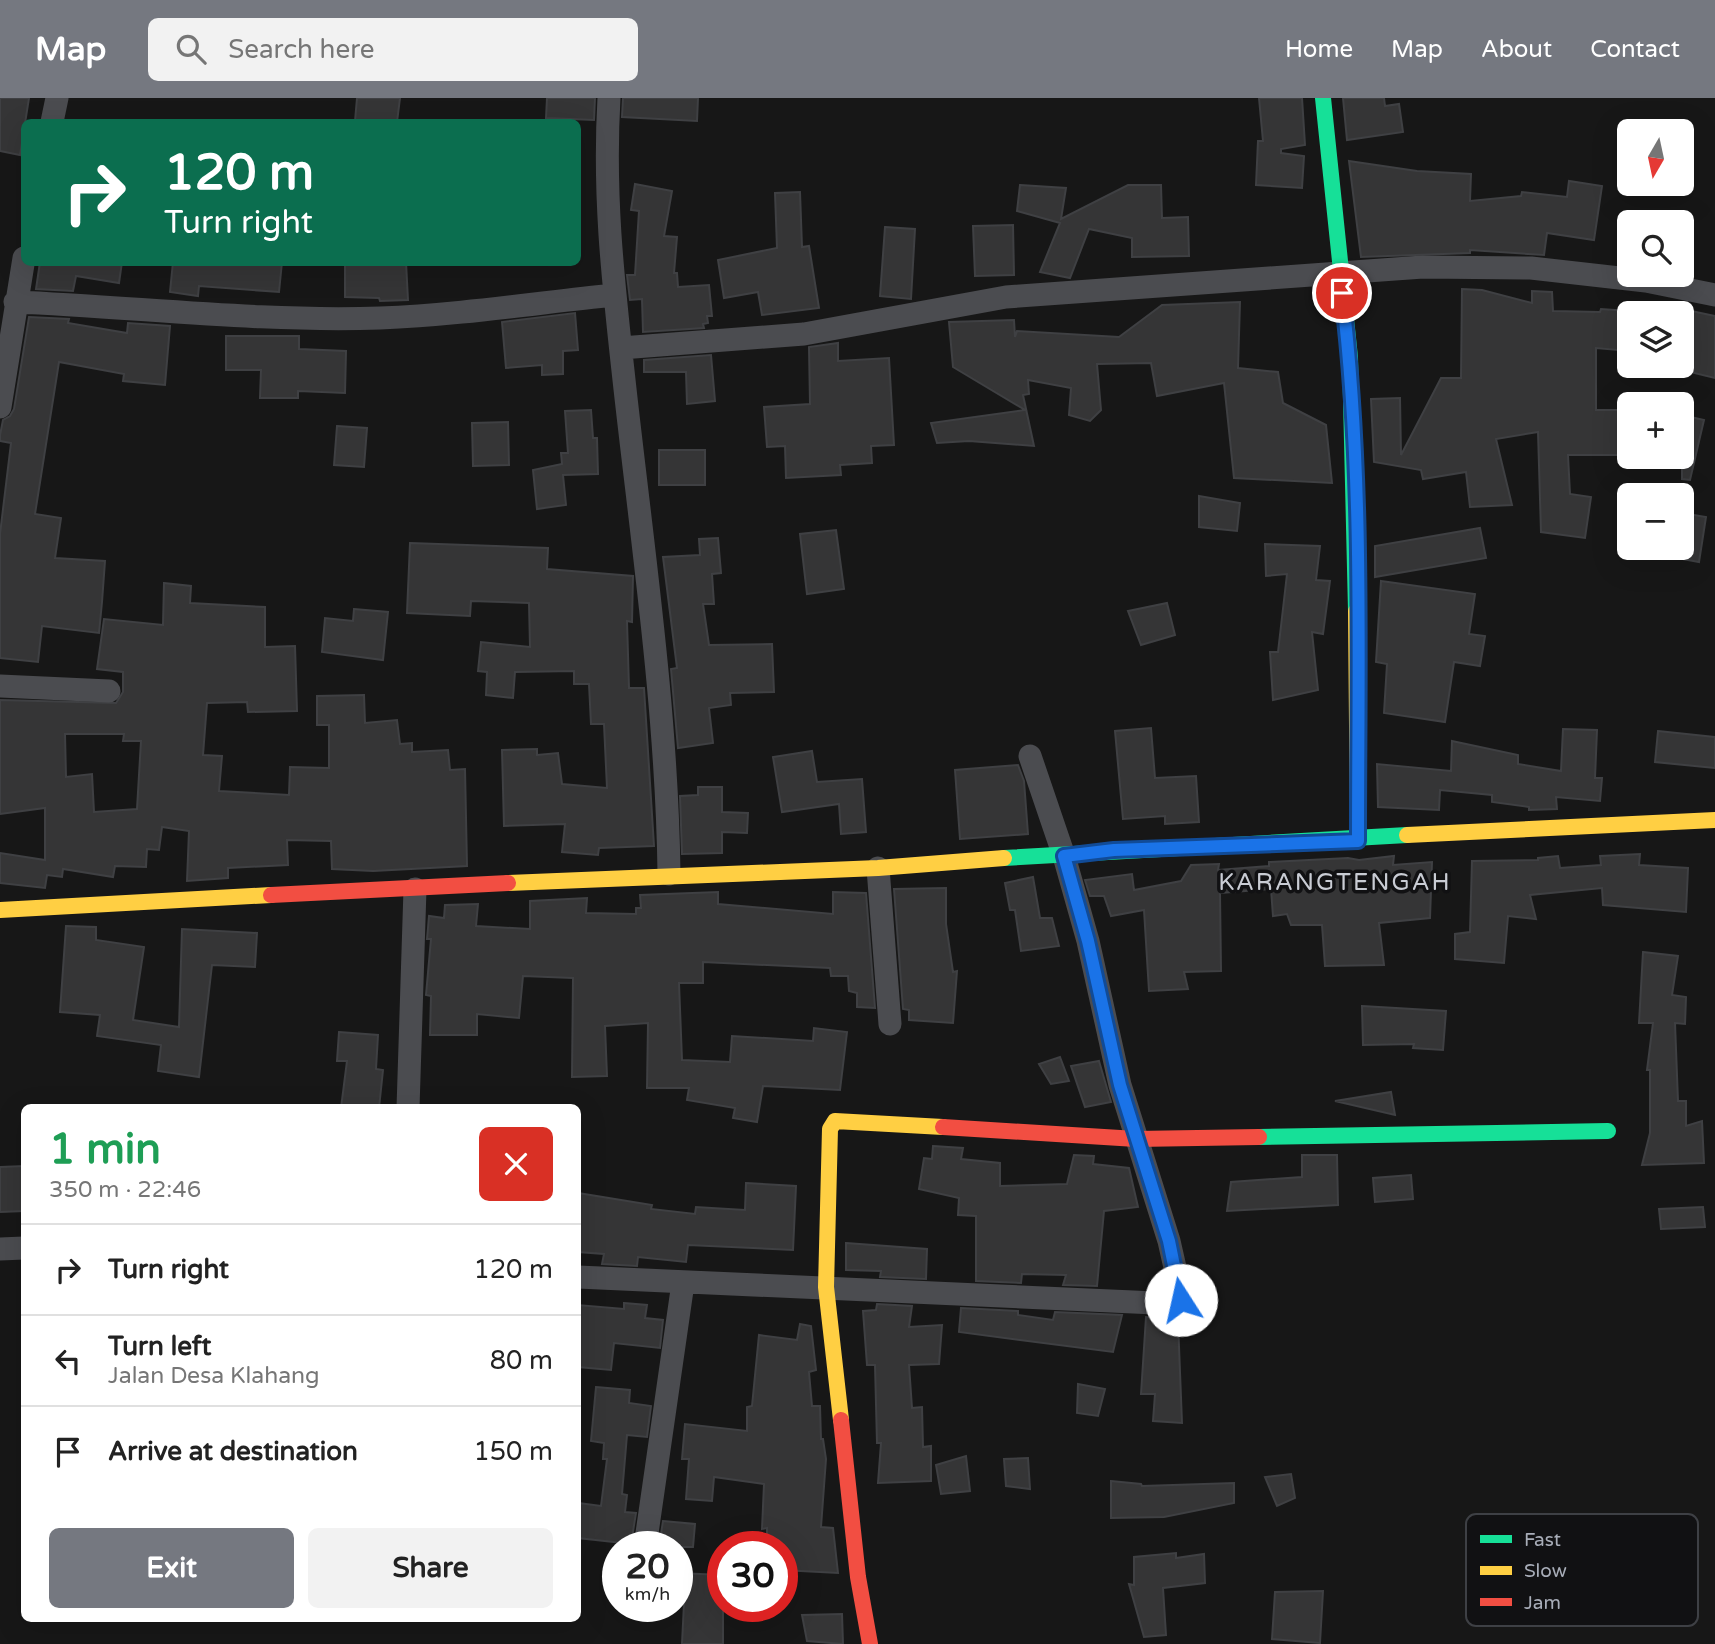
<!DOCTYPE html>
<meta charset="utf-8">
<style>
body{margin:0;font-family:"Varela Round",sans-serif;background:#f2f2f2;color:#222;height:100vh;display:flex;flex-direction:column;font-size:26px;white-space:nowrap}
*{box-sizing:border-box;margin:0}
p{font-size:23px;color:#767676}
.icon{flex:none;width:38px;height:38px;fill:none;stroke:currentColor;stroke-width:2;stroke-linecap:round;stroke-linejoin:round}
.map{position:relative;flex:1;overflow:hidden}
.panel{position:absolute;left:21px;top:1006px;width:560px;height:518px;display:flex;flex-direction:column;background:#fff;border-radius:10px;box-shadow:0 7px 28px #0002}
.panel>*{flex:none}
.guide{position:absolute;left:21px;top:21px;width:560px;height:147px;border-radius:10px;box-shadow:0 7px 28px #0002;background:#0b6e4f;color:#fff;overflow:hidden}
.needle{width:46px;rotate:189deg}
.controls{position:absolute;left:1617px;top:21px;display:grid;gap:14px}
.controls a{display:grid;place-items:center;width:77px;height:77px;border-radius:10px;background:#fff;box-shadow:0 7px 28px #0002;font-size:35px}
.speed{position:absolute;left:602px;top:1433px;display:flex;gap:14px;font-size:35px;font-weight:700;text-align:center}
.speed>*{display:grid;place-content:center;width:91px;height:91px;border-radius:50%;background:#fff;box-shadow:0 7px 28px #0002;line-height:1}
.speed small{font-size:18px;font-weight:400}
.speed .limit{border:10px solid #d22;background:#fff;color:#111}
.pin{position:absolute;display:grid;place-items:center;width:60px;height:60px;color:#fff;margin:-30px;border:4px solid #fff;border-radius:50%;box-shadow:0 2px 7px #0007}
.me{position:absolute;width:77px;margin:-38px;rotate:350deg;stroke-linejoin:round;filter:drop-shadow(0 0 5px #0008)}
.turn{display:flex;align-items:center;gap:24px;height:147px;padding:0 28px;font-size:32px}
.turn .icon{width:91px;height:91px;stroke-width:2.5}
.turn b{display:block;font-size:49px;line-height:60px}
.round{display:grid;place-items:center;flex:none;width:74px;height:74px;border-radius:10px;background:#f2f2f2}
.summary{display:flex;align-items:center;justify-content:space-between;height:119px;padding:0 28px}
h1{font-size:42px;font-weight:700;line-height:52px;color:#1e9e55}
.primary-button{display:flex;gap:14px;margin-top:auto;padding:14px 28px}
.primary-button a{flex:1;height:80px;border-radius:10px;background:#757880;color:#fff;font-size:28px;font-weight:700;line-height:80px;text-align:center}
.primary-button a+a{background:#f2f2f2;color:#222}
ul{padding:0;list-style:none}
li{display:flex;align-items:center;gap:21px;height:91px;padding:0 28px;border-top:2px solid #e0e0e0}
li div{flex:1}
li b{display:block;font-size:26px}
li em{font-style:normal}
header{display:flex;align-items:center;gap:42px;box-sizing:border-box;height:98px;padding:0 35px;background:#757880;color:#fff}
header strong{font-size:33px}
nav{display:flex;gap:38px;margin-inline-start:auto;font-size:24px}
.search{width:490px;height:63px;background:#f2f2f2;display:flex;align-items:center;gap:18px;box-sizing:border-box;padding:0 24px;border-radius:10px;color:#767676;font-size:26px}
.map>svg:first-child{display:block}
.building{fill:#353536;stroke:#3f4043;stroke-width:2;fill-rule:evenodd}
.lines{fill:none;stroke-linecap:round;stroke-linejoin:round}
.street{stroke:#4b4c50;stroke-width:23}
.fast{stroke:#16e098;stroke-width:16}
.slow{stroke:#ffcf43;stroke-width:16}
.jam{stroke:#f24e42;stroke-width:16}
.route-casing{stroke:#114b97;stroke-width:18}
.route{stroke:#1a73e8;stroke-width:12}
.labels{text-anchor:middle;stroke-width:7;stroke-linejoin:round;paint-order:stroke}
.quarter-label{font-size:24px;letter-spacing:2px;fill:#c9ccd4;stroke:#111113}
.key{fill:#111113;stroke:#3e4045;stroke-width:2}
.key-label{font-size:19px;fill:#a8adb8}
</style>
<header>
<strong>Map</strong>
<div class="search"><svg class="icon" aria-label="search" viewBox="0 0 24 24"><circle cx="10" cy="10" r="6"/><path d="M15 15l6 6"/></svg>Search here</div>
<nav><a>Home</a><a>Map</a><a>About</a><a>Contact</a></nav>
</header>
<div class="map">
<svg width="1715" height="1546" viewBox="0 0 1715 1546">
<rect width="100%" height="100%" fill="#171717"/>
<!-- building -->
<path class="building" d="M 0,0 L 29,0 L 20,57 L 0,53 Z
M 357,0 L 400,0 L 397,24 L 355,23 Z
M 547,0 L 595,0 L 594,22 L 546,20 Z
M 623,0 L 698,0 L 697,23 L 622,19 Z
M 1259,0 L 1302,0 L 1305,47 L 1281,51 L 1281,55 L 1304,58 L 1302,90 L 1256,87 L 1258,43 L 1263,43 Z
M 1343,0 L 1384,0 L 1385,8 L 1399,6 L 1403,34 L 1347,42 Z
M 1349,63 L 1417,73 L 1471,76 L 1470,103 L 1521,98 L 1522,94 L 1567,99 L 1569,83 L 1602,88 L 1594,142 L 1547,135 L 1544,157 L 1470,152 L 1470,155 L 1361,159 Z
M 635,86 L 672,93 L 664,138 L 677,139 L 674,175 L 677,175 L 678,189 L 709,187 L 712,218 L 707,218 L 708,225 L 703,226 L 704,230 L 643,234 L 642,201 L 630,202 L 627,177 L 635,177 L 639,113 L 631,112 Z
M 1020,87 L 1066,90 L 1061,121 L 1128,87 L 1161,87 L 1162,120 L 1188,119 L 1189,158 L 1132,159 L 1132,140 L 1089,131 L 1070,180 L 1040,174 L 1060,125 L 1017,113 Z
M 800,94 L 802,149 L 809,148 L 819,210 L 762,217 L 758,194 L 724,200 L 718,162 L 777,150 L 775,95 Z
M 1013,127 L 1014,177 L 975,178 L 973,128 Z
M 885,129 L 915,131 L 911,201 L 880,198 Z
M 40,164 L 122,164 L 119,185 L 76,178 L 73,193 L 36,191 Z
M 173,164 L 256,167 L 256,164 L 282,164 L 279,194 L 199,188 L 198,198 L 170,194 Z
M 345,164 L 406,164 L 408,202 L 380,203 L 379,200 L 345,199 Z
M 1462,191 L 1482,192 L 1532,205 L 1532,193 L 1552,194 L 1553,213 L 1600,214 L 1601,211 L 1629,213 L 1629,253 L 1596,250 L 1596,312 L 1624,312 L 1623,357 L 1568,357 L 1570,396 L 1591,399 L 1585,440 L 1541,434 L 1538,334 L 1496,341 L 1512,407 L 1470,409 L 1466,374 L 1423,381 L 1421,372 L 1374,364 L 1371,301 L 1400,300 L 1401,357 L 1441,280 L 1461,280 Z
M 1240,204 L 1238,270 L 1278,274 L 1283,305 L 1326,327 L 1332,385 L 1234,380 L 1224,285 L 1157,298 L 1151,265 L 1097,266 L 1101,312 L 1090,323 L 1069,317 L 1071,290 L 1028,282 L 1029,296 L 1023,297 L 1034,348 L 969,343 L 937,345 L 931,325 L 1025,312 L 953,269 L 949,224 L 1014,222 L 1015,239 L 1017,233 L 1119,239 L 1162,207 Z
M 1682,211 L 1715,218 L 1715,280 L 1682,272 Z
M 575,215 L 578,252 L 563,253 L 563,276 L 542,277 L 542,267 L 506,270 L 502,224 Z
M 29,219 L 69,221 L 68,225 L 127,235 L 128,225 L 170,228 L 165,287 L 123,283 L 124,276 L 59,264 L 35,416 L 61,420 L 55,460 L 105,463 L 102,504 L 99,535 L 42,528 L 38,564 L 0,560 L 0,436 L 11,345 L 0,343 L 0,337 L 3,322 L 10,318 L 14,311 Z
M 226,238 L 299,238 L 299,251 L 346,253 L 345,295 L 298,293 L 298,300 L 260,300 L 261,272 L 226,272 Z
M 838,245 L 838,263 L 889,260 L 894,347 L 871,348 L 872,365 L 840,367 L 841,377 L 786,380 L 785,348 L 767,349 L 764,309 L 810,306 L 809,249 Z
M 711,257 L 715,303 L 687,306 L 686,274 L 644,274 L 644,262 Z
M 591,312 L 593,340 L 597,340 L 598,376 L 563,377 L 566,407 L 537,411 L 533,372 L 562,366 L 561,355 L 568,355 L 565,313 Z
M 1682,317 L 1704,322 L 1690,382 L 1682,381 Z
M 508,324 L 509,367 L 473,368 L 472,325 Z
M 337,328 L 367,330 L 364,369 L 334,367 Z
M 659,352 L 705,352 L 705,387 L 659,387 Z
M 1199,398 L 1240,405 L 1237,433 L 1199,429 Z
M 1682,415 L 1706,419 L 1699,464 L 1682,461 Z
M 1480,430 L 1486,460 L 1375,479 L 1375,448 Z
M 836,432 L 844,491 L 807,496 L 800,436 Z
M 718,440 L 721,475 L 712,476 L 714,506 L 703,506 L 709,547 L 772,546 L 774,594 L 730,595 L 731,607 L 709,610 L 713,645 L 678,650 L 671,571 L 677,570 L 663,459 L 700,457 L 699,441 Z
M 410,445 L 548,450 L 547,471 L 633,478 L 632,524 L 627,523 L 629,590 L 644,590 L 654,748 L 599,750 L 598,757 L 562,754 L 565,726 L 504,728 L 502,652 L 537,651 L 537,657 L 558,655 L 562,686 L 607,690 L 604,626 L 591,626 L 589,586 L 574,586 L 574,573 L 515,574 L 513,600 L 486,597 L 487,574 L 478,573 L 481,544 L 530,549 L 529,505 L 471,503 L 470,518 L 407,515 Z
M 1265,446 L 1320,448 L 1316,482 L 1330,483 L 1323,536 L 1312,534 L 1318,592 L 1273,602 L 1270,554 L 1278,554 L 1287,476 L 1266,478 Z
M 1381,483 L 1475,496 L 1469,536 L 1485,538 L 1480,568 L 1454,564 L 1445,624 L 1384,615 L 1387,566 L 1376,564 Z
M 164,485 L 191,488 L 190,505 L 265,509 L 265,549 L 295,548 L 297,613 L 248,614 L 247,604 L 207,605 L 203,657 L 222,658 L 219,693 L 289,697 L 290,669 L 329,670 L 329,627 L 317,627 L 317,598 L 364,597 L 365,625 L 397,622 L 400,646 L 412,645 L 412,654 L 448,652 L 450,672 L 465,671 L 467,768 L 373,773 L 332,771 L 331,743 L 287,742 L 288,767 L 228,770 L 228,780 L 187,783 L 189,733 L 162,729 L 159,752 L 147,751 L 146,769 L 115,768 L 113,779 L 63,771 L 62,779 L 47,777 L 45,790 L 0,785 L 0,755 L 45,762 L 45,710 L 0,716 L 0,602 L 116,605 L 123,594 L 123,574 L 97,571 L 104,521 L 163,527 ZM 65,636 L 124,636 L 123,643 L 141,643 L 137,711 L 94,714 L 92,676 L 66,679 Z
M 1167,505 L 1175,537 L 1141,547 L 1128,513 Z
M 354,511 L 388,514 L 383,562 L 322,554 L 325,520 L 353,523 Z
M 1151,630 L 1155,680 L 1196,678 L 1199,724 L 1165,726 L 1165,718 L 1123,721 L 1115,633 Z
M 1563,631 L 1597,632 L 1595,680 L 1602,680 L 1600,703 L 1556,699 L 1557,711 L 1529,712 L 1529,709 L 1492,704 L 1492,697 L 1440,692 L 1439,712 L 1378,709 L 1377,666 L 1451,673 L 1452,643 L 1518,657 L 1518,666 L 1561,673 Z
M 1658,633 L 1715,639 L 1715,670 L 1655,664 Z
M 812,653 L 817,684 L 862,681 L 866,734 L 841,736 L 839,706 L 782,714 L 773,659 Z
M 1018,667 L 1024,683 L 1028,736 L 960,741 L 955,672 Z
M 698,689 L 722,689 L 722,714 L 748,715 L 747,735 L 722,734 L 722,755 L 682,756 L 680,698 L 698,697 Z
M 1640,756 L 1639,767 L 1688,770 L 1686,814 L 1603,807 L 1602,790 L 1530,797 L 1536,821 L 1508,818 L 1504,865 L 1455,861 L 1455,836 L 1470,834 L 1472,763 L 1538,762 L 1538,760 L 1558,758 L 1560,770 L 1601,767 L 1600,758 Z
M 1394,758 L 1393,767 L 1432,764 L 1430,820 L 1379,825 L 1384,867 L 1325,868 L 1322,827 L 1291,827 L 1287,816 L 1273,818 L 1271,791 L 1220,795 L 1221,873 L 1184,874 L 1188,891 L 1149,893 L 1144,812 L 1111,818 L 1104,798 L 1090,798 L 1085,782 L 1132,776 L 1134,792 L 1181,783 L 1191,767 L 1219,766 L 1218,772 L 1269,768 L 1269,764 L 1348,760 L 1359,762 Z
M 1033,779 L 1040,820 L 1052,820 L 1059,848 L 1021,853 L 1015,812 L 1010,812 L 1005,785 Z
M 946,790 L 946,826 L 953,874 L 957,873 L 953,925 L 909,922 L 909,912 L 903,911 L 894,791 Z
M 718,794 L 718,806 L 833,816 L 833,794 L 866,795 L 875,910 L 857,909 L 857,895 L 849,893 L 848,878 L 831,878 L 830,870 L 703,864 L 703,885 L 679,885 L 682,962 L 730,964 L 732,938 L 813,943 L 814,930 L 847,934 L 840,992 L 763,988 L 757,1024 L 733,1020 L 735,1010 L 687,1002 L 689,990 L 647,990 L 648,925 L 605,928 L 607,978 L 572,979 L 573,880 L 523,878 L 519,920 L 477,916 L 477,937 L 430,937 L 431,898 L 426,897 L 431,841 L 427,841 L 428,830 L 429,818 L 444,820 L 445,807 L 478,806 L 476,828 L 530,831 L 530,803 L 587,800 L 586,815 L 636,816 L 636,810 L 641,810 L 640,797 Z
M 66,828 L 96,829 L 96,842 L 144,849 L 133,922 L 179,929 L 182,831 L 257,835 L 255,869 L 212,867 L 199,979 L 158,973 L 161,947 L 97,938 L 100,917 L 60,914 Z
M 1643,854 L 1678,858 L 1672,897 L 1686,899 L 1685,926 L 1675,925 L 1678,1003 L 1686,1003 L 1686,1028 L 1702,1023 L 1704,1065 L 1642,1067 L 1650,1035 L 1650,972 L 1647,972 L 1653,925 L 1639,925 Z
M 1362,908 L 1446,913 L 1443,952 L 1413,950 L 1414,946 L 1363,947 Z
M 339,934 L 378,937 L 376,971 L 383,972 L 379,1010 L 341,1010 L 347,963 L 337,963 Z
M 1060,959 L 1069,983 L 1051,986 L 1039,966 Z
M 1099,963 L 1111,1004 L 1085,1009 L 1071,968 Z
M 1391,994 L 1395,1017 L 1335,1003 Z
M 933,1048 L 963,1050 L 961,1061 L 1000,1065 L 1000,1088 L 1067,1086 L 1074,1057 L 1094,1058 L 1093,1066 L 1129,1070 L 1138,1109 L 1104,1113 L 1097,1188 L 1063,1187 L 1066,1177 L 1022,1176 L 1021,1185 L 976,1183 L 976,1118 L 958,1117 L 959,1100 L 919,1091 L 924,1060 L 932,1061 Z
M 1302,1057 L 1337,1057 L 1338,1107 L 1227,1113 L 1231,1084 L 1302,1079 Z
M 24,1068 L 24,1113 L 0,1114 L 0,1069 Z
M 1411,1077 L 1413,1101 L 1375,1104 L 1373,1080 Z
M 746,1085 L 796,1088 L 793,1152 L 688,1147 L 686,1164 L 638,1159 L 637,1168 L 602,1166 L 604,1156 L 578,1154 L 578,1095 L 652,1107 L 651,1111 L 695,1116 L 696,1109 L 745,1112 Z
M 1703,1109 L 1705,1129 L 1661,1131 L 1659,1111 Z
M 846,1145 L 927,1151 L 926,1181 L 880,1179 L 881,1173 L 846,1172 Z
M 624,1205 L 647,1207 L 645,1220 L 663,1222 L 660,1250 L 614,1245 L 611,1272 L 578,1269 L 578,1207 L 624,1211 Z
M 877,1206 L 912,1208 L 909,1229 L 942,1227 L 939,1266 L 909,1267 L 912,1310 L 922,1309 L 923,1349 L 931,1348 L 931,1383 L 878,1385 L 881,1345 L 877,1345 L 875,1267 L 867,1267 L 863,1213 L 876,1212 Z
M 961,1210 L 1018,1213 L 1018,1217 L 1053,1222 L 1055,1214 L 1122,1217 L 1113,1254 L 959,1234 Z
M 1146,1219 L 1178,1223 L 1182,1325 L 1153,1323 L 1155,1296 L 1141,1296 Z
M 800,1226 L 811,1228 L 816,1272 L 809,1274 L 812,1308 L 820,1308 L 821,1341 L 823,1341 L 826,1361 L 821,1429 L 833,1430 L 838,1475 L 782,1472 L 782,1449 L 767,1449 L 767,1430 L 762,1431 L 764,1386 L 714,1379 L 712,1403 L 686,1401 L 689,1361 L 682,1361 L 685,1326 L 747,1333 L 747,1309 L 752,1308 L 759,1237 L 797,1242 Z
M 1078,1286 L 1105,1291 L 1098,1318 L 1077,1315 Z
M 596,1289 L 630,1292 L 629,1305 L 651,1308 L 647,1339 L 627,1337 L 622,1396 L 627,1397 L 625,1414 L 636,1415 L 631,1446 L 578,1440 L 578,1405 L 601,1408 L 607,1361 L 603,1361 L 604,1345 L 591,1343 Z
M 966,1358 L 970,1393 L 941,1396 L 936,1367 Z
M 1028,1360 L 1030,1391 L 1006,1388 L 1004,1361 Z
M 1291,1376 L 1295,1400 L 1277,1408 L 1265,1379 Z
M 1111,1383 L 1141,1386 L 1142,1388 L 1234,1385 L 1234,1405 L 1164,1419 L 1111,1420 Z
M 663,1423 L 695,1426 L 693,1449 L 659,1449 Z
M 1176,1455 L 1176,1460 L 1204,1456 L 1205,1485 L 1163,1490 L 1166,1537 L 1144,1539 L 1129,1486 L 1134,1487 L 1134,1459 Z
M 677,1475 L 723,1477 L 723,1546 L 682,1546 L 684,1505 L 677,1505 Z
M 1323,1493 L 1320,1545 L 1272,1541 L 1275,1494 Z
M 842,1516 L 843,1546 L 807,1543 L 802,1517 Z"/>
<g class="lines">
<!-- street -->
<path class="street" d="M 609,0 C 603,102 614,190 625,291 C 643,452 667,614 669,776
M 52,24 L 57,0
M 15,204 C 137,209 259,224 380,220 C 458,217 536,205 613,197
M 621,250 L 804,236 L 1006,199 L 1423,169 L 1531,170 L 1646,183 L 1715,197
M 0,309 L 24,160
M 0,588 L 109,593
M 878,770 L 890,926
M 408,1010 L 415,791
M 0,1151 L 24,1150
M 578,1179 L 1178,1206 L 1181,1196 L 1169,1143 L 1120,987 L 1088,843 L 1064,758 L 1030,658
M 645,1449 L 683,1185"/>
<!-- fast -->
<path class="fast" d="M 1323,0 L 1350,259 L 1356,513
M 1004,760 L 1407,737
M 1259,1039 L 1608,1033"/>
<!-- slow -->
<path class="slow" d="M 1356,513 L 1358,743
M 1407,737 L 1715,722
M 508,785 L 878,770 L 1004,760
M 0,812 L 271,797
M 841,1322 L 826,1189 L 830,1031 L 835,1023 L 943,1029"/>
<!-- jam -->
<path class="jam" d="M 271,797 L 508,785
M 943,1029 L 1136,1041 L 1259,1039
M 841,1322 L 858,1479 L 870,1546"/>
</g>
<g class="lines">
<!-- route casing -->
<g class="route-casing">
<path id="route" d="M 1181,1202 L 1169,1143 L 1120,987 L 1088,843 L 1064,758 L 1114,752 L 1358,743 C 1358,561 1364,376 1342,195"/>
</g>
<!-- route -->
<use href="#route" class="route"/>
</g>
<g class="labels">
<!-- quarter labels -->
<g class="quarter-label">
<text x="1335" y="792">KARANGTENGAH</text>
</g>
</g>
<!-- legend -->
<rect x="1466" y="1416" width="232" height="112" rx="10" class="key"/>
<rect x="1480" y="1437" width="32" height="8" fill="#16e098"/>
<rect x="1480" y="1468" width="32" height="9" fill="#ffcf43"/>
<rect x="1480" y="1500" width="32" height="8" fill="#f24e42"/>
<g class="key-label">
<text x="1524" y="1448">Fast</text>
<text x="1524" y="1479">Slow</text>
<text x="1524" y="1511">Jam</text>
</g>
</svg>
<div class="controls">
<a><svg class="needle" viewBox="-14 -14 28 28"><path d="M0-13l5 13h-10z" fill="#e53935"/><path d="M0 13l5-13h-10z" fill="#767676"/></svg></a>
<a><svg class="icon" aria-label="search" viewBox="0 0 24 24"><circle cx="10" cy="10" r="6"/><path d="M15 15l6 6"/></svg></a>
<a><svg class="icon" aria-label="layers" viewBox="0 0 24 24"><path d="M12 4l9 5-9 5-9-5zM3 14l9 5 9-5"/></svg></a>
<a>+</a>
<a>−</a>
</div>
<div class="speed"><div>20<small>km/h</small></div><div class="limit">30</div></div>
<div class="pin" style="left:1342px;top:195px;background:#d93025"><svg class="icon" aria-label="arrive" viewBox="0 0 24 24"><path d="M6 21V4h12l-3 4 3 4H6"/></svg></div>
<svg class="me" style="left:1181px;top:1202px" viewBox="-20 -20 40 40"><circle r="19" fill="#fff"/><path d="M0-13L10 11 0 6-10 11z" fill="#1a73e8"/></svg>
<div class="guide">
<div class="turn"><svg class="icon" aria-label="right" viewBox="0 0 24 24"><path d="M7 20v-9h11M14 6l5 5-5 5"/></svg><div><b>120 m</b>Turn right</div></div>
</div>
<section class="panel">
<div class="summary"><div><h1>1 min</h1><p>350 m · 22:46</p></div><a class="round" style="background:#d93025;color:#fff"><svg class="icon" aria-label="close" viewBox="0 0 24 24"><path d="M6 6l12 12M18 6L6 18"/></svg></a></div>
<ul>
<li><svg class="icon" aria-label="right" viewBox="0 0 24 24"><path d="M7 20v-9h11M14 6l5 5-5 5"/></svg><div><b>Turn right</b></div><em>120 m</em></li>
<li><svg class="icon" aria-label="left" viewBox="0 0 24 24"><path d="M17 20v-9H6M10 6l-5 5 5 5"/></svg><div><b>Turn left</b><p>Jalan Desa Klahang</p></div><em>80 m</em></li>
<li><svg class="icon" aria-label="arrive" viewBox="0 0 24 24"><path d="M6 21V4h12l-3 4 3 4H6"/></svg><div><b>Arrive at destination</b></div><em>150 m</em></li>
</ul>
<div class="primary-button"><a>Exit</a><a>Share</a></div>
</section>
</div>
